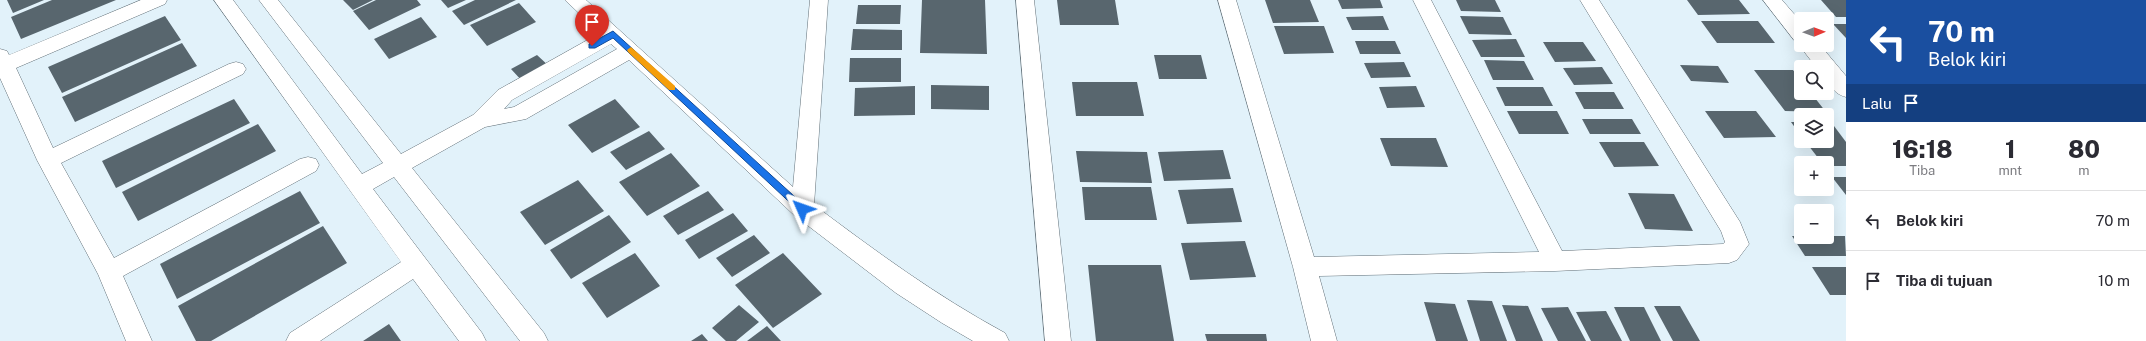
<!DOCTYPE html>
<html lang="id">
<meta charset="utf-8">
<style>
body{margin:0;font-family:"Public Sans",sans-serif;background:#f7f7f7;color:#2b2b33;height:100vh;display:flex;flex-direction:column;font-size:15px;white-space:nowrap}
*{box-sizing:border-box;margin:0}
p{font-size:13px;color:#7c7c81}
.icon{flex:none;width:22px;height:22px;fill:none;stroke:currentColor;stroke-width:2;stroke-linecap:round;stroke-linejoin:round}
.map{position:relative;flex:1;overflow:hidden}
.panel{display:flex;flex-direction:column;background:#fff;width:300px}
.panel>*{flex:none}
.top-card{background:#1a4fa0;color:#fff;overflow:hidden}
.needle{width:26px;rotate:89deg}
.buttons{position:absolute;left:1794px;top:12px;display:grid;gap:8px}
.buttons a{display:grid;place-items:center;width:40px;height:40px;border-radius:4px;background:#fff;box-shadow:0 4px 16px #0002;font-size:20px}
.pin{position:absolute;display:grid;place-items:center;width:34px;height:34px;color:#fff;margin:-41px -17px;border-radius:50% 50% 50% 0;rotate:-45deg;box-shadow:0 0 4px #0007}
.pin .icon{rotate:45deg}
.me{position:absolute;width:44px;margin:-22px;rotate:313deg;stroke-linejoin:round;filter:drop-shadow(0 0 3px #0008)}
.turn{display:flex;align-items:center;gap:14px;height:84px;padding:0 16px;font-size:18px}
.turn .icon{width:52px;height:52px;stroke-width:2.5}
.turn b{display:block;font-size:28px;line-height:34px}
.then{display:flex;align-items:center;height:38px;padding:0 16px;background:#0003;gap:8px;font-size:15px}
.eta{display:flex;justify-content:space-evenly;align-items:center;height:68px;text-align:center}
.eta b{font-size:24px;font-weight:800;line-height:28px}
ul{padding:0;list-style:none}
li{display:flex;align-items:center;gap:12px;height:60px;padding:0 16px;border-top:1px solid #e1e1e2}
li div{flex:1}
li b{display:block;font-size:15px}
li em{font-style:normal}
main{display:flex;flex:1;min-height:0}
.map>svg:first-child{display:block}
.building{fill:#58666e}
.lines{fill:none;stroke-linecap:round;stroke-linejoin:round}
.minor-casing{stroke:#627078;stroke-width:1}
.minor{fill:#fff;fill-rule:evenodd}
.route{fill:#1a73e8;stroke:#114b97}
.slow{fill:#f59e0b}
</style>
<main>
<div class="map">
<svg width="1846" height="341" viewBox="0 0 1846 341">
<rect width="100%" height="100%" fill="#e2f2fa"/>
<!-- building -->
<path class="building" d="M 7,0 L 44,0 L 13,13 Z
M 52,0 L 116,0 L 21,39 L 11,17 Z
M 343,0 L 373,0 L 353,10 Z
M 376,0 L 417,0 L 421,5 L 369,30 L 353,11 Z
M 441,0 L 466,0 L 448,8 Z
M 475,0 L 516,0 L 464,25 L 452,11 Z
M 922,0 L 985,0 L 987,54 L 920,53 Z
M 1057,0 L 1115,0 L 1119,25 L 1060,25 Z
M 1265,0 L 1310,0 L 1319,22 L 1273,23 Z
M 1338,0 L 1380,0 L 1383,8 L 1342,9 Z
M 1456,0 L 1495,0 L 1501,12 L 1461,11 Z
M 1687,0 L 1739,0 L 1750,14 L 1698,15 Z
M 1821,0 L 1846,0 L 1846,17 L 1836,17 Z
M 519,3 L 536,22 L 487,46 L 470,25 Z
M 858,5 L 901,5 L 900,24 L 856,24 Z
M 165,16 L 181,40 L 62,93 L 48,67 Z
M 1383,16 L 1389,30 L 1352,30 L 1346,17 Z
M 1460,16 L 1503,17 L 1512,35 L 1469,34 Z
M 421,17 L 437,37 L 389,59 L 374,39 Z
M 1701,21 L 1758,21 L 1775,43 L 1717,43 Z
M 1833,24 L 1846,24 L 1846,38 Z
M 1274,26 L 1324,26 L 1334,53 L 1284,54 Z
M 853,29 L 902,30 L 902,50 L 851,50 Z
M 1516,39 L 1525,57 L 1481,57 L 1472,40 Z
M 1355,41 L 1395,41 L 1401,54 L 1360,54 Z
M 1543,42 L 1583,42 L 1596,61 L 1555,62 Z
M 182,43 L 197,66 L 75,122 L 62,97 Z
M 537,55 L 550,67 L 523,82 L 511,69 Z
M 1154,55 L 1201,55 L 1207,79 L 1159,79 Z
M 850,58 L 901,58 L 901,82 L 849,82 Z
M 1484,60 L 1524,61 L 1534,80 L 1493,80 Z
M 1404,62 L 1411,77 L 1371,78 L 1364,63 Z
M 1680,65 L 1718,66 L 1729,83 L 1691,81 Z
M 1602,67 L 1613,84 L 1574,85 L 1563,68 Z
M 1754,70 L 1793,70 L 1801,80 L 1801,93 L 1811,93 L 1826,112 L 1785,111 Z
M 1072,82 L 1137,82 L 1144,116 L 1076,116 Z
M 931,85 L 989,86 L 989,110 L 931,109 Z
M 915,86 L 915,115 L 854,116 L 855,88 Z
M 1416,86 L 1425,107 L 1387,108 L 1379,87 Z
M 1496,87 L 1543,87 L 1553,106 L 1505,106 Z
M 1575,92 L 1614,92 L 1624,109 L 1584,109 Z
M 234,99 L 250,123 L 116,188 L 102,161 Z
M 615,99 L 640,127 L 592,153 L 568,125 Z
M 1507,111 L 1557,111 L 1569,134 L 1519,134 Z
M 1705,111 L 1756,111 L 1776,137 L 1724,138 Z
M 1582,119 L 1632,119 L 1641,134 L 1590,134 Z
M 1791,122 L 1801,122 L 1801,136 Z
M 1827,122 L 1831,122 L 1846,142 L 1846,166 L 1827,166 L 1827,163 L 1822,163 L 1805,141 L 1827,141 Z
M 258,124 L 276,151 L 138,221 L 122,192 Z
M 649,131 L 665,149 L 626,170 L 610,152 Z
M 1380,138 L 1436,138 L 1448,167 L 1391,166 Z
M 1599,142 L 1644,142 L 1659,166 L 1614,167 Z
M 1223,150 L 1231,179 L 1164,181 L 1158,152 Z
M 1076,151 L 1147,152 L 1152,183 L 1080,182 Z
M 671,153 L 700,186 L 647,216 L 619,182 Z
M 1832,177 L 1846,177 L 1846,195 Z
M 578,180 L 604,211 L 545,245 L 520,212 Z
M 1082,187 L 1151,187 L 1157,220 L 1085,220 Z
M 1233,188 L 1242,222 L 1187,224 L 1178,190 Z
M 300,191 L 320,223 L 177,299 L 160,264 Z
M 708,191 L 724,210 L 678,235 L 663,216 Z
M 1628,193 L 1674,194 L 1693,231 L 1645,229 Z
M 733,213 L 748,231 L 699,259 L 685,240 Z
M 609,215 L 631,242 L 571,279 L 550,250 Z
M 323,226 L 347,263 L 211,341 L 196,341 L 178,306 Z
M 754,235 L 770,253 L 732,277 L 716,258 Z
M 1792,236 L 1845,236 L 1846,256 L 1805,256 Z
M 1245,241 L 1256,277 L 1190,280 L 1181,243 Z
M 635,253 L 660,286 L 607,318 L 582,283 Z
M 783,253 L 822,294 L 773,328 L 735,285 Z
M 1088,265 L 1161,265 L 1174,341 L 1096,341 Z
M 1812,267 L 1846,267 L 1846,295 L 1830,295 Z
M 1467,300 L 1492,301 L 1507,341 L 1480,341 Z
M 1424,302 L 1455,304 L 1468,341 L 1436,341 Z
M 739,305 L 759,322 L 736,341 L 726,341 L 712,328 Z
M 1502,305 L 1528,306 L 1543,341 L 1516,341 Z
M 1654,306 L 1680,306 L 1700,341 L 1673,341 Z
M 1568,307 L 1586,341 L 1558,341 L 1541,308 Z
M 1614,307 L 1644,307 L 1661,341 L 1630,341 Z
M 1606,311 L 1622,341 L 1591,341 L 1576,312 Z
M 389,324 L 401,341 L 363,341 Z
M 767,326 L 781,341 L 747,341 Z
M 702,334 L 708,341 L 691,341 Z
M 1205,334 L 1266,334 L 1267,341 L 1207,341 Z"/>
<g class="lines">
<!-- minor casing -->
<g class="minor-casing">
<path id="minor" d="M 141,0 L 167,0 L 165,4 L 16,68 L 53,148 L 229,64 L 236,62 L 243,64 L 246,69 L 243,74 L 61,163 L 114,258 L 300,159 L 308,157 L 316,159 L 319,165 L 316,171 L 123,276 L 152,341 L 126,341 L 98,274 L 37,160 L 0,78 L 0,49 L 7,51 L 9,55 Z
M 214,0 L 233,0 L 362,174 L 383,163 L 259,0 L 278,0 L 401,154 L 473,115 L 498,90 L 600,33 L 565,0 L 586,0 L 793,187 L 810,0 L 828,0 L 814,205 C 877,252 935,295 1005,333 L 1009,341 L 973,341 L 942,323 L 896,293 L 794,215 L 629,60 L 526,119 L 485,127 L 412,168 L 544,333 L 548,341 L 520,341 L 394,177 L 373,189 L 482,333 L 486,341 L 459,341 L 413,279 L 320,341 L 286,341 L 290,333 L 401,262 ZM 611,44 L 617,49 L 514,107 L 504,109 L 512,100 Z
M 1016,0 L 1034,0 L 1071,341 L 1045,341 Z
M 1218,0 L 1236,0 L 1314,257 L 1539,252 L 1413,0 L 1431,0 L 1562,251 L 1723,244 L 1725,242 L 1721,231 L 1580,0 L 1599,0 L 1740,222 L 1749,244 L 1737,260 L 1729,263 L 1555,271 L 1319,276 L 1337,341 L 1311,341 L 1293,267 Z
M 1763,0 L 1782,0 L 1801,22 L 1801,42 L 1794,40 Z
M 1801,42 L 1801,45 L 1820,45 L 1846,76 L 1846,97 C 1831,93 1827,81 1827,67 L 1816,67 L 1799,45 Z"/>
</g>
<!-- minor -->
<use href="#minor" class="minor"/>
</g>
<!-- route -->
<path class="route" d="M 613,31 L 805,206 L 805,211 L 799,211 L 613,38 L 595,48 L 589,48 L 589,44 Z"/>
<!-- slow -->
<path class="slow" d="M 631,47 L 675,86 L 675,90 L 669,90 L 628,52 L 627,50 Z"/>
</svg>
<div class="buttons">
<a><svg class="needle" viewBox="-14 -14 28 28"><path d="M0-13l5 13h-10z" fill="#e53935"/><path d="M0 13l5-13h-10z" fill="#7c7c81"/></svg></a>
<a><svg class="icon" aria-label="search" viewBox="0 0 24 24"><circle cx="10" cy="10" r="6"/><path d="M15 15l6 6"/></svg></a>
<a><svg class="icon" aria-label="layers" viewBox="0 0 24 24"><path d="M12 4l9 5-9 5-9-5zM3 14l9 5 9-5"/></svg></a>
<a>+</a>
<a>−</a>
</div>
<div class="pin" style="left:592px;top:46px;background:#d93025"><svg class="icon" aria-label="arrive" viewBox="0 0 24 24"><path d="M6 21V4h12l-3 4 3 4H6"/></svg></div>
<svg class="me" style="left:802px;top:209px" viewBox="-20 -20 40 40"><path d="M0-17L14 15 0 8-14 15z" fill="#1a73e8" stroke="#fff" stroke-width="4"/></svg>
</div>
<section class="panel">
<div class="top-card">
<div class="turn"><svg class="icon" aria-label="left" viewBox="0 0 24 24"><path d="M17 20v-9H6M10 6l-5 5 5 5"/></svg><div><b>70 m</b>Belok kiri</div></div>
<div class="then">Lalu<svg class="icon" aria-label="arrive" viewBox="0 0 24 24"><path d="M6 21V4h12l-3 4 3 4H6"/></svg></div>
</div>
<div class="eta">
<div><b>16:18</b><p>Tiba</p></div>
<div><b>1</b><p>mnt</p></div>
<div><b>80</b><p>m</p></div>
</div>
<ul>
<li><svg class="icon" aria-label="left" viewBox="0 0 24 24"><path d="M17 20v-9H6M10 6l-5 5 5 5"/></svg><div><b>Belok kiri</b></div><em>70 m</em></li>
<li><svg class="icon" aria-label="arrive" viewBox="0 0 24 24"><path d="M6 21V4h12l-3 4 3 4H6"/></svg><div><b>Tiba di tujuan</b></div><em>10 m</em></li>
</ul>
</section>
</main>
